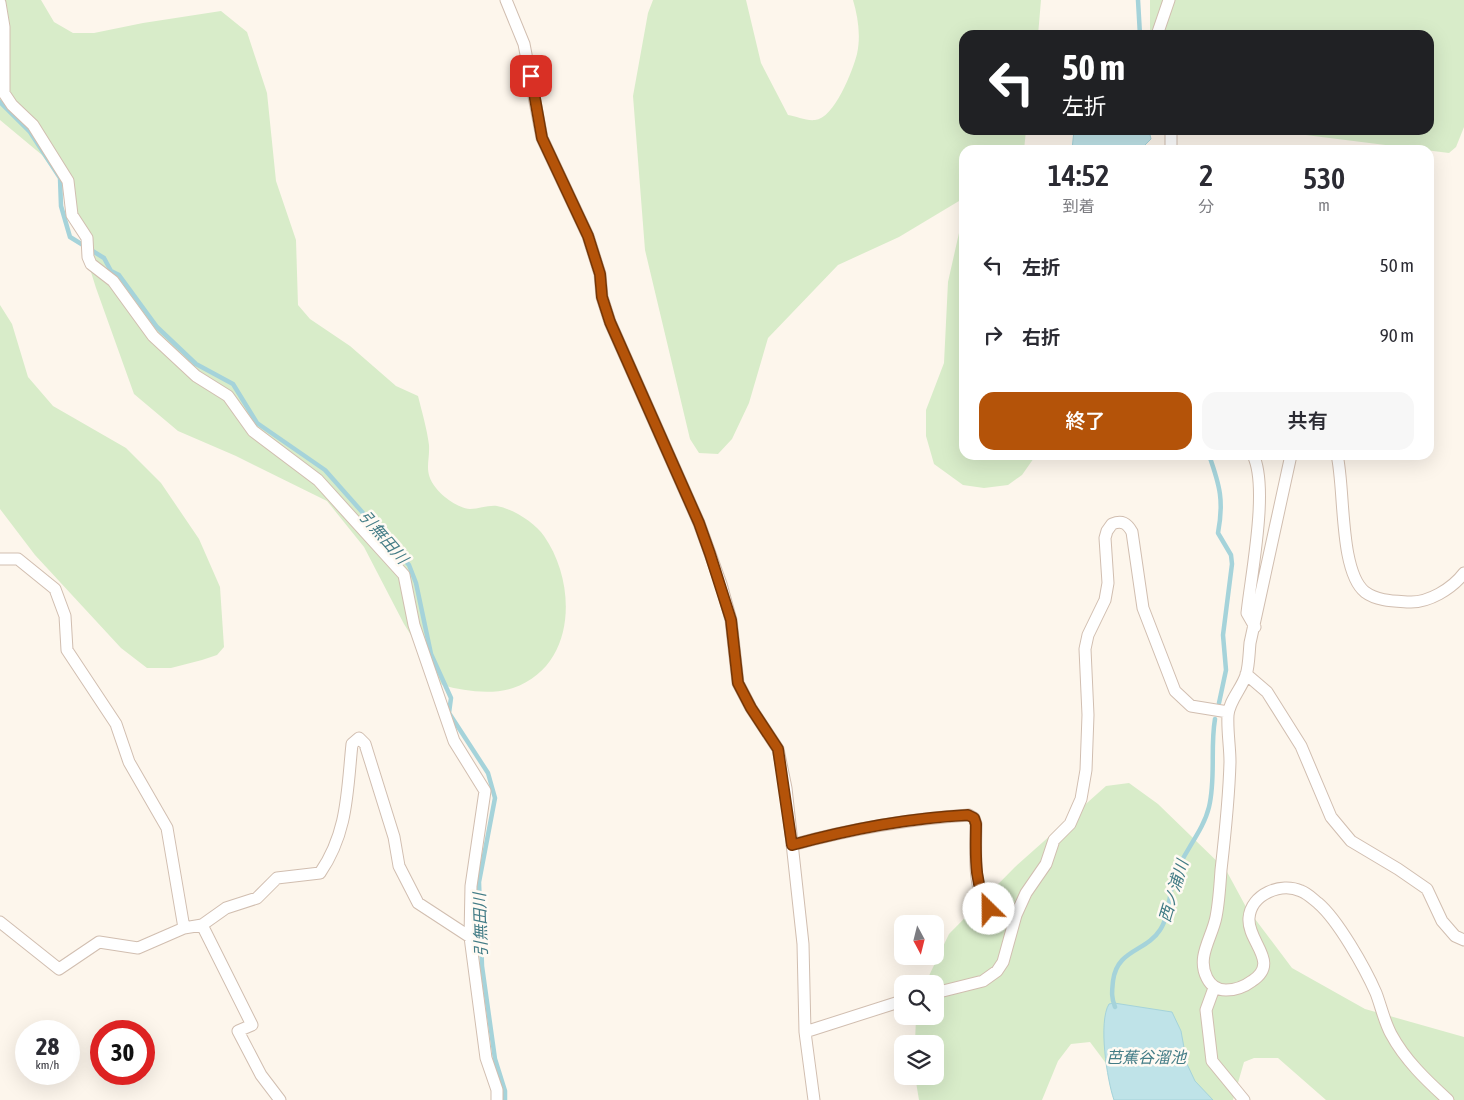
<!DOCTYPE html>
<html lang="ja">
<meta charset="utf-8">
<style>
body{margin:0;font-family:"Asap Condensed","Noto Sans JP",sans-serif;background:#f7f7f7;color:#2b2b33;height:100vh;display:flex;flex-direction:column;font-size:19px;white-space:nowrap}
*{box-sizing:border-box;margin:0}
p{font-size:16px;color:#7c7c81}
.icon{flex:none;width:28px;height:28px;fill:none;stroke:currentColor;stroke-width:2;stroke-linecap:round;stroke-linejoin:round}
.map{position:relative;flex:1;overflow:hidden}
.drawer{position:absolute;left:959px;top:145px;width:475px;height:315px;display:flex;flex-direction:column;background:#fff;border-radius:15px;box-shadow:0 5px 20px #0002}
.drawer>*{flex:none}
.banner{position:absolute;left:959px;top:30px;width:475px;height:105px;border-radius:15px;box-shadow:0 5px 20px #0002;background:#202124;color:#fff;overflow:hidden}
.needle{width:32px;rotate:173deg}
.tools{position:absolute;left:894px;top:915px;display:grid;gap:10px}
.tools a{display:grid;place-items:center;width:50px;height:50px;border-radius:10px;background:#fff;box-shadow:0 5px 20px #0002;font-size:25px}
.speed{position:absolute;left:15px;top:1020px;display:flex;gap:10px;font-size:25px;font-weight:700;text-align:center}
.speed>*{display:grid;place-content:center;width:65px;height:65px;border-radius:50%;background:#fff;box-shadow:0 5px 20px #0002;line-height:1}
.speed small{font-size:12px;font-weight:400}
.speed .limit{border:8px solid #d22;background:#fff;color:#111}
.pin{position:absolute;display:grid;place-items:center;width:42px;height:42px;color:#fff;margin:-21px;border-radius:10px;box-shadow:0 2px 8px #0006}
.me{position:absolute;width:55px;margin:-28px;rotate:337deg;stroke-linejoin:round;filter:drop-shadow(0 0 4px #0008)}
.turn{display:flex;align-items:center;gap:18px;height:105px;padding:0 20px;font-size:22px}
.turn .icon{width:65px;height:65px;stroke-width:2.5}
.turn b{display:block;font-size:35px;line-height:42px}
.eta{display:flex;justify-content:space-evenly;align-items:center;height:85px;text-align:center}
.eta b{font-size:30px;font-weight:600;line-height:35px}
.button{display:flex;gap:10px;margin-top:auto;padding:10px 20px}
.button a{flex:1;height:58px;border-radius:15px;background:#b45309;color:#fff;font-size:20px;font-weight:600;line-height:58px;text-align:center}
.button a+a{background:#f7f7f7;color:#2b2b33}
ul{padding:0;list-style:none}
li{display:flex;align-items:center;gap:15px;height:70px;padding:0 20px}
li div{flex:1}
li b{display:block;font-size:19px}
li em{font-style:normal}
.map>svg:first-child{display:block}
.green{fill:#d8ecc9}
.water{fill:#bfe3e8;stroke:#a5d3da}
.lines{fill:none;stroke-linecap:round;stroke-linejoin:round}
.stream{stroke:#a5d3da;stroke-width:4.5}
.street-casing{stroke:#d1beb0;stroke-width:13}
.street{stroke:#fff;stroke-width:11}
.route-casing{stroke:#753606;stroke-width:12}
.route{stroke:#b45309;stroke-width:9}
.labels{text-anchor:middle;stroke-width:5;stroke-linejoin:round;paint-order:stroke}
.water-label{font-size:16px;font-style:italic;fill:#437c86;stroke:#fffaf3}
</style>
<div class="map">
<svg width="1464" height="1100" viewBox="0 0 1464 1100">
<rect width="100%" height="100%" fill="#fdf6ec"/>
<!-- green -->
<path class="green" d="M 0,0 L 41,0 L 54,22 L 73,33 L 94,33 L 143,23 L 221,11 L 247,32 L 267,93 L 276,181 L 296,240 L 298,305 L 310,319 L 350,346 L 396,386 L 418,396 C 422,412 427,429 429,445 C 430,463 423,471 436,488 C 443,497 458,508 470,509 C 479,509 488,505 497,506 C 513,509 535,523 544,536 C 577,583 577,666 513,688 C 491,695 464,691 442,685 L 404,624 L 364,547 L 327,501 L 236,456 L 178,431 L 134,394 L 96,288 L 64,186 L 42,155 L 0,120 Z
M 653,0 L 746,0 L 761,63 L 788,115 C 796,116 806,121 815,120 C 834,119 853,70 857,54 C 861,36 858,17 853,0 L 1041,0 L 1038,35 L 964,35 L 964,130 L 1026,130 L 1024,150 L 964,150 L 964,198 L 899,237 L 838,265 L 768,338 L 749,403 L 732,439 L 718,454 L 699,453 L 690,439 L 645,250 L 633,96 L 648,13 Z
M 1150,0 L 1464,0 L 1464,127 L 1456,147 L 1449,153 L 1266,130 L 1429,130 L 1429,35 L 1150,35 Z
M 964,227 L 964,455 L 1036,455 L 1022,475 L 1008,485 L 984,488 L 963,485 L 934,464 L 926,436 L 926,410 L 944,363 L 948,282 L 959,233 Z
M 0,305 L 12,324 L 28,377 L 53,406 L 126,448 L 161,483 L 199,539 L 220,587 L 224,647 L 217,655 L 202,660 L 171,668 L 147,668 L 121,648 L 35,555 L 0,509 Z
M 1129,783 L 1158,804 L 1226,870 L 1246,907 L 1292,968 L 1365,1009 L 1464,1037 L 1464,1100 L 1326,1100 L 1278,1058 L 1254,1058 L 1244,1062 L 1233,1100 L 1129,1100 L 1105,1062 L 1090,1042 L 1071,1044 L 1058,1061 L 1042,1100 L 919,1100 L 915,1076 L 935,1076 L 935,1044 L 915,1044 L 916,1016 L 935,1016 L 935,984 L 925,984 L 949,934 L 1015,867 L 1106,786 Z"/>
<!-- water -->
<path class="water" d="M 1074,130 L 1149,130 L 1151,139 L 1140,150 L 1072,150 Z
M 1114,1003 L 1172,1012 L 1181,1031 L 1187,1064 L 1195,1081 L 1213,1100 L 1114,1100 C 1107,1080 1098,1022 1109,1004 Z"/>
<g class="lines">
<!-- stream -->
<path class="stream" d="M 1138,0 L 1140,35
M 0,102 L 30,132 L 60,178 L 61,206 L 70,237 L 104,258 L 111,271 L 119,275 L 157,327 L 196,364 L 233,384 L 257,423 L 325,470 L 409,565 L 416,583 L 431,654 L 451,698 L 449,713 L 488,773 L 495,798 L 479,882 L 482,966 L 495,1059 L 505,1091 L 505,1100
M 1209,455 C 1220,486 1224,501 1218,533 L 1231,555 L 1232,564 L 1223,635 L 1226,670 L 1219,703
M 1115,1007 C 1111,997 1112,991 1113,981 C 1117,949 1146,952 1160,930 C 1169,917 1169,894 1174,878 C 1183,852 1203,832 1209,807 C 1216,778 1210,748 1215,719"/>
<!-- street casing -->
<g class="street-casing">
<path id="street" d="M 506,0 L 524,44 L 542,138 L 588,236 L 600,274 L 602,297 L 610,322 L 699,523 L 721,584 L 731,620 L 738,683 L 751,708 L 778,749 L 786,788 L 803,944 L 805,1032 L 814,1100
M 0,3 L 4,27 L 4,93 L 12,105 L 33,125 L 68,181 L 72,215 L 87,238 L 88,257 L 91,264 L 113,281 L 153,336 L 196,376 L 228,396 L 253,431 L 318,480 L 404,575 L 414,625 L 454,741 L 485,791 L 471,886 L 470,937 L 486,1058 L 497,1090 L 497,1100
M 1157,35 L 1169,0
M 1171,150 L 1171,130
M 1253,455 C 1269,487 1251,575 1247,613 L 1255,627
M 1291,455 L 1250,643 C 1249,653 1249,666 1246,675 C 1242,688 1229,701 1228,715 C 1227,730 1230,747 1230,762 C 1229,798 1225,835 1221,870 C 1220,885 1219,902 1216,917 C 1212,938 1196,957 1207,978 C 1211,986 1218,990 1226,990 C 1236,990 1244,987 1252,981 C 1281,962 1247,942 1249,918 C 1251,894 1281,882 1301,891 C 1307,893 1313,899 1318,903 C 1338,920 1365,968 1376,993 C 1381,1006 1384,1021 1391,1034 C 1405,1060 1426,1080 1448,1100
M 1337,455 C 1345,488 1339,571 1365,592 C 1377,601 1394,601 1409,602 C 1428,603 1452,589 1464,573
M 0,559 L 18,559 L 55,589 L 65,616 L 67,650 L 116,724 L 129,762 L 167,828 L 184,928 L 138,948 L 99,942 L 59,969 L 0,922
M 1246,674 L 1267,692 L 1301,746 L 1331,817 L 1351,841 L 1398,869 L 1427,889 L 1442,921 L 1455,936 L 1464,940
M 792,845 C 850,829 909,819 969,815 L 974,818 L 976,824 C 976,846 972,893 989,909 C 996,915 1007,914 1016,915
M 202,925 L 252,1025 L 238,1031 L 261,1075 L 280,1100
M 184,928 L 202,925 L 226,908 L 257,898 L 277,878 L 320,873 C 348,832 347,792 352,744 L 359,738 L 365,744 L 394,837 L 399,866 L 418,903 L 470,937
M 1214,988 L 1206,1010 L 1212,1061 L 1244,1100
M 935,993 L 983,981 L 997,971 L 1003,962 L 1016,915 L 1026,893 L 1046,864 L 1054,840 L 1070,824 L 1081,799 L 1086,770 L 1088,715 L 1085,649 L 1088,635 L 1105,600 L 1108,583 L 1105,538 L 1107,531 L 1112,524 C 1122,520 1127,523 1132,532 L 1143,608 L 1175,691 L 1191,706 L 1228,712
M 805,1032 L 902,1001"/>
</g>
<!-- street -->
<use href="#street" class="street"/>
</g>
<g class="lines">
<!-- route casing -->
<g class="route-casing">
<path id="route" d="M 531,76 L 542,138 L 588,236 L 600,274 L 602,297 L 610,322 L 699,523 L 710,554 L 731,620 L 738,683 L 751,708 L 778,749 L 792,845 C 850,829 909,818 968,815 L 974,818 L 976,824 C 976,854 973,882 989,909"/>
</g>
<!-- route -->
<use href="#route" class="route"/>
</g>
<g class="labels">
<!-- water labels -->
<g class="water-label">
<text transform="translate(384 537) rotate(49)" y="6">引無田川</text>
<text transform="translate(1173 891) rotate(-73)" y="6">西ノ浦川</text>
<text transform="translate(480 925) rotate(-92)" y="6">引無田川</text>
<text x="1146" y="1063">芭蕉谷溜池</text>
</g>
</g>
</svg>
<div class="tools">
<a><svg class="needle" viewBox="-14 -14 28 28"><path d="M0-13l5 13h-10z" fill="#e53935"/><path d="M0 13l5-13h-10z" fill="#7c7c81"/></svg></a>
<a><svg class="icon" aria-label="search" viewBox="0 0 24 24"><circle cx="10" cy="10" r="6"/><path d="M15 15l6 6"/></svg></a>
<a><svg class="icon" aria-label="layers" viewBox="0 0 24 24"><path d="M12 4l9 5-9 5-9-5zM3 14l9 5 9-5"/></svg></a>
</div>
<div class="speed"><div>28<small>km/h</small></div><div class="limit">30</div></div>
<div class="pin" style="left:531px;top:76px;background:#d93025"><svg class="icon" aria-label="arrive" viewBox="0 0 24 24"><path d="M6 21V4h12l-3 4 3 4H6"/></svg></div>
<svg class="me" style="left:989px;top:909px" viewBox="-20 -20 40 40"><circle r="19" fill="#fff"/><path d="M0-13L10 11 0 6-10 11z" fill="#b45309"/></svg>
<div class="banner">
<div class="turn"><svg class="icon" aria-label="left" viewBox="0 0 24 24"><path d="M17 20v-9H6M10 6l-5 5 5 5"/></svg><div><b>50 m</b>左折</div></div>
</div>
<section class="drawer">
<div class="eta">
<div><b>14:52</b><p>到着</p></div>
<div><b>2</b><p>分</p></div>
<div><b>530</b><p>m</p></div>
</div>
<ul>
<li><svg class="icon" aria-label="left" viewBox="0 0 24 24"><path d="M17 20v-9H6M10 6l-5 5 5 5"/></svg><div><b>左折</b></div><em>50 m</em></li>
<li><svg class="icon" aria-label="right" viewBox="0 0 24 24"><path d="M7 20v-9h11M14 6l5 5-5 5"/></svg><div><b>右折</b></div><em>90 m</em></li>
</ul>
<div class="button"><a>終了</a><a>共有</a></div>
</section>
</div>
